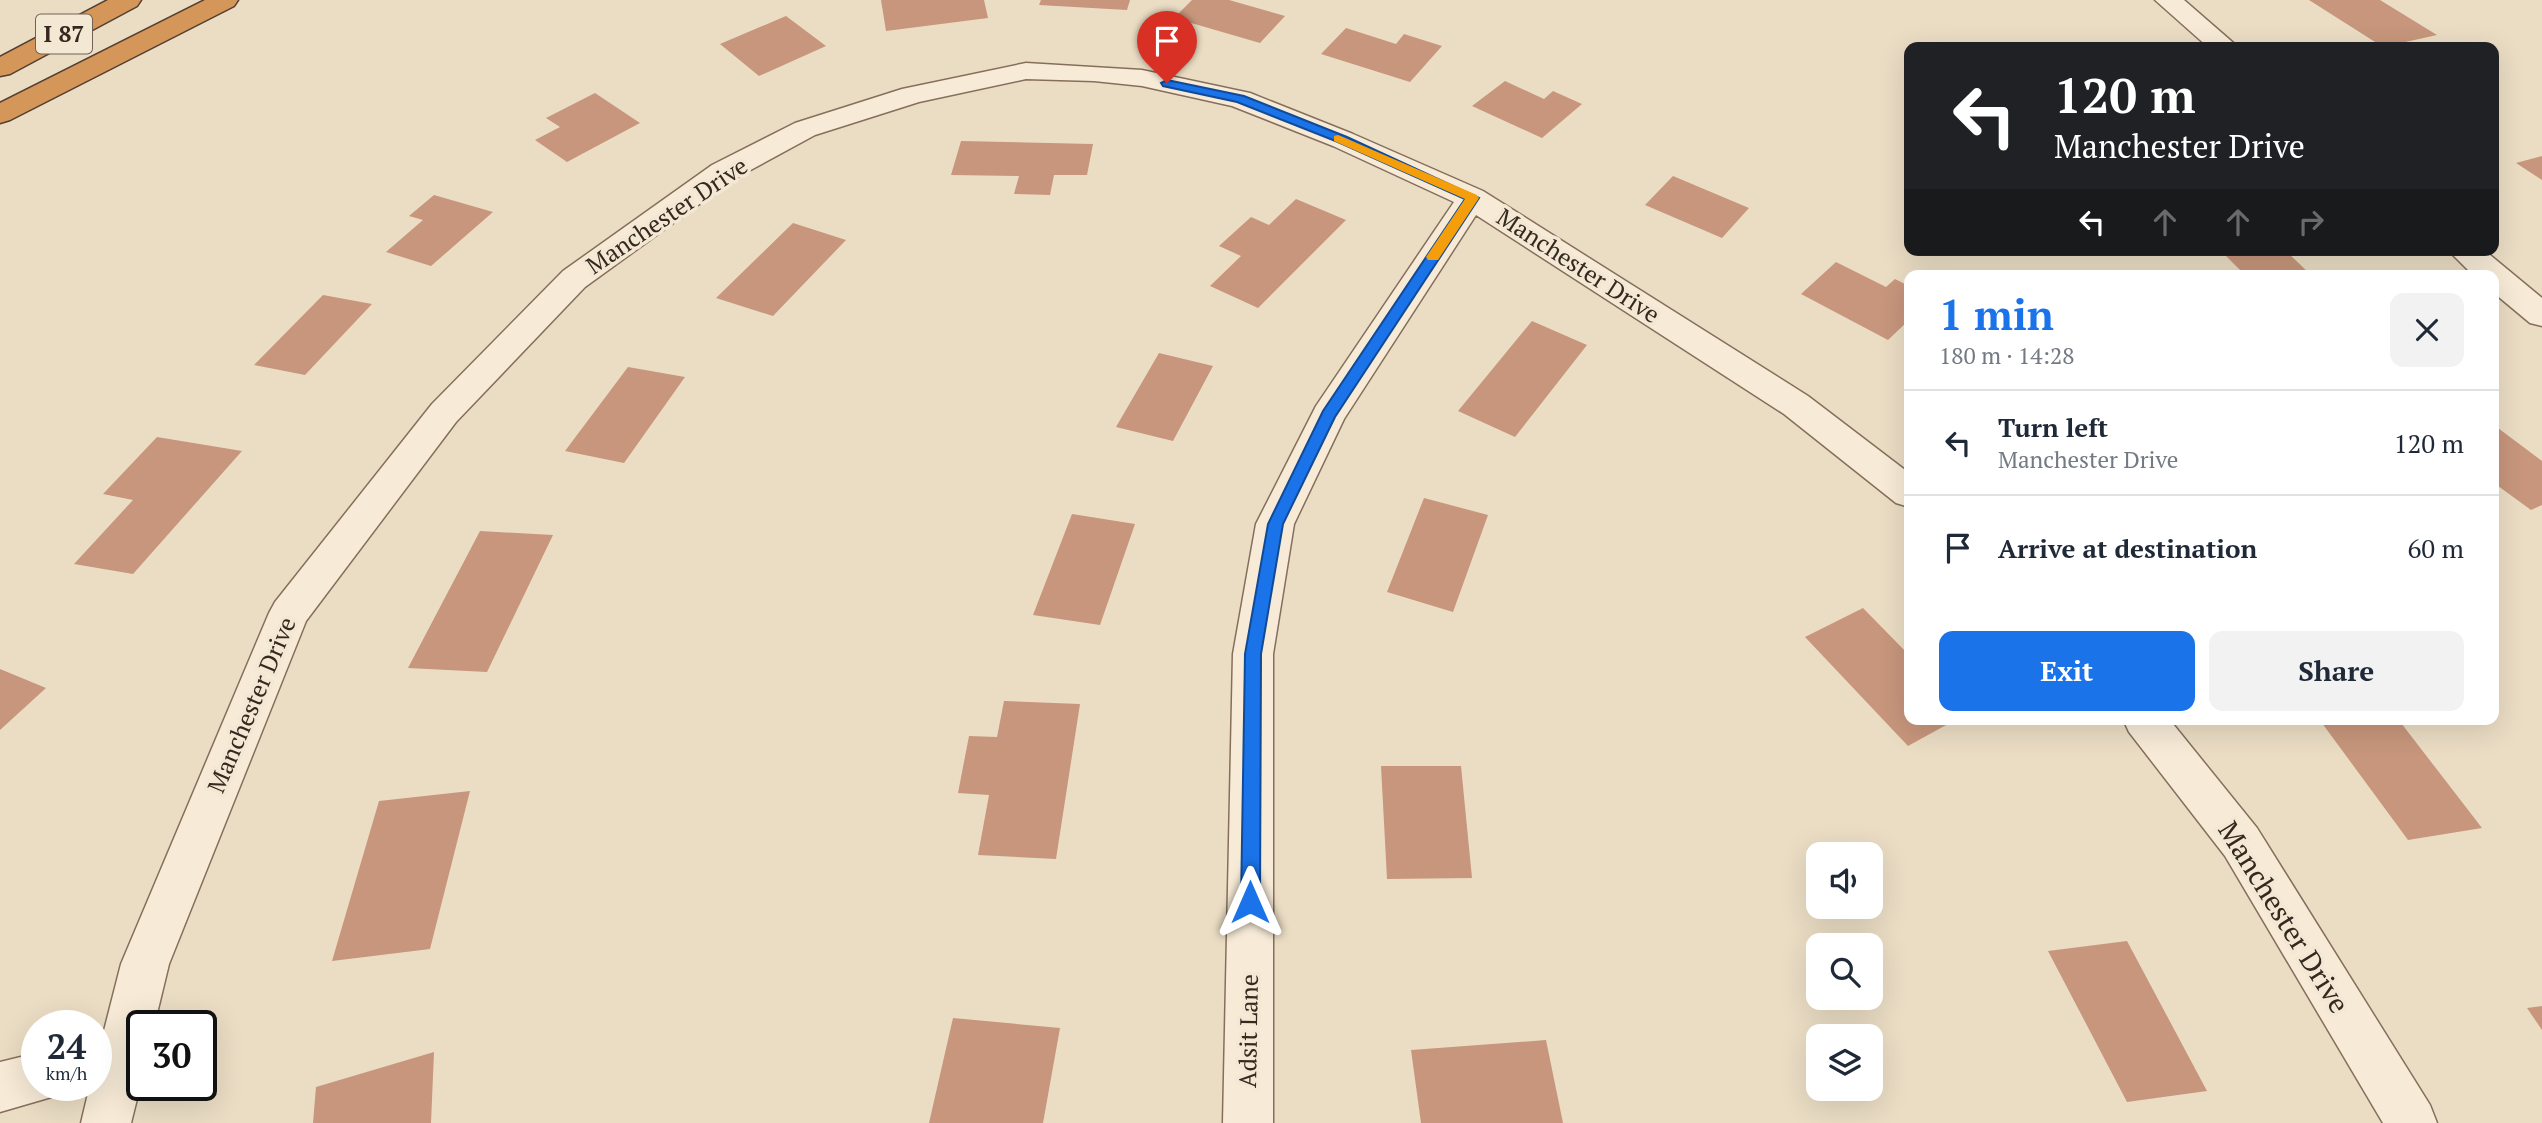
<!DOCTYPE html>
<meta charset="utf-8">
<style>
body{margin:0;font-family:"PT Serif",serif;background:#f2f2f3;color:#1f2937;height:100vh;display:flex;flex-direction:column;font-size:26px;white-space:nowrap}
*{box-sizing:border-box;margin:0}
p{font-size:23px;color:#747a83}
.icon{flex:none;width:38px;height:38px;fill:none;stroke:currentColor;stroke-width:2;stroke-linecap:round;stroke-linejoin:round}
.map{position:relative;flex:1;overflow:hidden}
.details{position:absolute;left:1904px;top:270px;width:595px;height:455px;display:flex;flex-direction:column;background:#fff;border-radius:14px;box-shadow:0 7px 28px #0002}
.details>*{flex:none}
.top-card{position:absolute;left:1904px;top:42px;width:595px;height:214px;border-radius:14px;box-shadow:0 7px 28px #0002;background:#202124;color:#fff;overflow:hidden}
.controls{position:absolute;left:1806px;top:842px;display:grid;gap:14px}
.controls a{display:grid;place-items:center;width:77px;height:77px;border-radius:14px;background:#fff;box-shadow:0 7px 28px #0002;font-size:35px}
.speed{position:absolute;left:21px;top:1010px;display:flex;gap:14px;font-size:35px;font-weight:700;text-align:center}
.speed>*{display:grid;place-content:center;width:91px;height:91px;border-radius:50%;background:#fff;box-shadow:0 7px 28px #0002;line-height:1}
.speed small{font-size:18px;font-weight:400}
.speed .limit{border:4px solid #111;border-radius:10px;background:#fff;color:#111}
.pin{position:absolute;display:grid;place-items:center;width:60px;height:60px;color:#fff;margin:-72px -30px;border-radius:50% 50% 50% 0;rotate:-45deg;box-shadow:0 0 7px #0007}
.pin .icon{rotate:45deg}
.me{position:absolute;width:77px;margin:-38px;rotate:0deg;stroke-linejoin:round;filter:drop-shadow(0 0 5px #0008)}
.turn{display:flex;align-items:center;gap:24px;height:147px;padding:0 35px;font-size:32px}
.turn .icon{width:91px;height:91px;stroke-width:2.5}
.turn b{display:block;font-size:49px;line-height:60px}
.lanes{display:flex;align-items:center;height:66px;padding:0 35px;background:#0003;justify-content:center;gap:35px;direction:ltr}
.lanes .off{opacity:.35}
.round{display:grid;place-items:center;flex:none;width:74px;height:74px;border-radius:14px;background:#f2f2f3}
.headline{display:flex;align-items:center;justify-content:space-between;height:119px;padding:0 35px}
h1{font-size:42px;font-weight:700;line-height:52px;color:#1a73e8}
.primary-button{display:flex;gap:14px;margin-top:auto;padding:14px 35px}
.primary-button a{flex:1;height:80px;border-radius:14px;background:#1a73e8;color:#fff;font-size:28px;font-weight:700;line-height:80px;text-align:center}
.primary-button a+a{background:#f2f2f3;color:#1f2937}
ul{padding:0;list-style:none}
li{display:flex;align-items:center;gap:21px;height:105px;padding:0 35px;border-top:2px solid #e0e1e3}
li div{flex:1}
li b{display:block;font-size:26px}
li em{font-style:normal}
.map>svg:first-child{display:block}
.building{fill:#c7967c}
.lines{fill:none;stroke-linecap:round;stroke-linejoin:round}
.minor-casing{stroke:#856f5c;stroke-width:3}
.tertiary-casing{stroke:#856f5c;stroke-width:3}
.motorway-casing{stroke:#533e30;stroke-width:3}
.minor{fill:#f7ebd7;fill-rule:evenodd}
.tertiary{fill:#f7ebd7;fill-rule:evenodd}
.motorway{fill:#d5965a;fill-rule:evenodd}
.route{fill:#1a73e8;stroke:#114b97;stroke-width:2}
.slow{fill:#f59e0b}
.labels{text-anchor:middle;stroke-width:7;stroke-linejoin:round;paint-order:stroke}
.shield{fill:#f3e8d3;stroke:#6f6255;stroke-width:2}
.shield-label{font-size:23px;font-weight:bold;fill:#36281f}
.street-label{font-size:24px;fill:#36281f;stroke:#f3e8d3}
.near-street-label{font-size:28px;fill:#36281f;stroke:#f3e8d3}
</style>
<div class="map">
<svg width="2542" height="1123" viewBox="0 0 2542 1123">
<rect width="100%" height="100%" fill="#ebddc4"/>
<!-- building -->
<path class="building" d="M 881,0 L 984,0 L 988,18 L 886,31 Z
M 1041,0 L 1130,0 L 1127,10 L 1039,5 Z
M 1192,0 L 1229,0 L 1285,16 L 1260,43 L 1174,18 Z
M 2309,0 L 2380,0 L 2437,35 L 2383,47 Z
M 786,16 L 826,46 L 759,76 L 720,44 Z
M 1346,28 L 1396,44 L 1404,34 L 1442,46 L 1410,82 L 1321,54 Z
M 1505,81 L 1544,99 L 1553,91 L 1582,104 L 1542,138 L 1472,106 Z
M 595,93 L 640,123 L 567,162 L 535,140 L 560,127 L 546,118 Z
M 961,141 L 1093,144 L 1087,175 L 1054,175 L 1050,195 L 1014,194 L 1019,176 L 951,175 Z
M 2542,156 L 2542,180 L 2516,163 Z
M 1673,176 L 1749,208 L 1722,238 L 1645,205 Z
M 434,195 L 493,212 L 431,266 L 386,252 L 423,220 L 409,216 Z
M 1296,199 L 1346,220 L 1258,308 L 1210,286 L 1241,256 L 1219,246 L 1251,217 L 1269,225 Z
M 793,223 L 846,240 L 773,316 L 716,298 Z
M 2220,250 L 2285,250 L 2311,275 L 2245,275 Z
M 1836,262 L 1886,287 L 1895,279 L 1909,286 L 1909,320 L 1888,340 L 1801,294 Z
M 323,295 L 372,304 L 305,375 L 254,365 Z
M 1532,321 L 1587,345 L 1515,437 L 1458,411 Z
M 1159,353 L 1213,366 L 1173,441 L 1116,427 Z
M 628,367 L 685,377 L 624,463 L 565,451 Z
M 2494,425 L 2542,461 L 2542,505 L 2531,510 L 2494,483 Z
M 157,437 L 242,451 L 133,574 L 74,564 L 133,500 L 103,494 Z
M 1424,498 L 1488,515 L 1453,612 L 1387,592 Z
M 1072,514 L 1135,524 L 1100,625 L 1033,615 Z
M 480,531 L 553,535 L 487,672 L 408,668 Z
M 1863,608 L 1909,655 L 1909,719 L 1957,719 L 1908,746 L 1805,637 Z
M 0,669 L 46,688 L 0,730 Z
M 1004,701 L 1080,704 L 1056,859 L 978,855 L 989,795 L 958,793 L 969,736 L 997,737 Z
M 2319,719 L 2398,719 L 2482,828 L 2408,840 Z
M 1381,766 L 1461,766 L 1472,878 L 1387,879 Z
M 470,791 L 430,949 L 332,961 L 379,801 Z
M 2127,941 L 2207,1091 L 2127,1102 L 2048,951 Z
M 2542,1006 L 2542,1030 L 2527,1008 Z
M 953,1018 L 1060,1028 L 1043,1123 L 929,1123 Z
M 1546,1040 L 1563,1123 L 1421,1123 L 1411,1050 Z
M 434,1052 L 431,1123 L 313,1123 L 316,1087 Z"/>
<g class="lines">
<!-- minor casing -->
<g class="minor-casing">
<path id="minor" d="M 1026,63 L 1142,70 L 1250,93 L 1353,134 L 1483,191 L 1808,396 L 1909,473 L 1909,507 L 1896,503 L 1784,414 L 1476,215 L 1344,419 L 1294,524 L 1273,654 L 1273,1123 L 1223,1123 L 1233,654 L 1256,524 L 1316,406 L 1454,202 L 1333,146 L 1232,106 L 1142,86 L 1094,81 L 1026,79 L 919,102 L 815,135 L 734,179 L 585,287 L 456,422 L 306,621 L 169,964 L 154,1026 L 142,1026 L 142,1079 L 131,1123 L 81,1123 L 90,1085 L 96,1085 L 96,1062 L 121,964 L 269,613 L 275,602 L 432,404 L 563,271 L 712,165 L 795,123 L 902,89 Z
M 2123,719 L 2169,719 L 2257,828 L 2430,1105 L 2437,1123 L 2383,1123 L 2225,856 L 2129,732 Z
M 37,1053 L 37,1085 L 59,1085 L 55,1096 L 0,1112 L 0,1062 Z"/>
</g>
<!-- tertiary casing -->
<g class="tertiary-casing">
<path id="tertiary" d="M 2155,0 L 2184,0 L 2238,47 L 2208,47 Z
M 2448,250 L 2484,250 L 2542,298 L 2542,326 L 2530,323 L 2494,293 L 2494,275 L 2473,275 Z"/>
</g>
<!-- motorway casing -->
<g class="motorway-casing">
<path id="motorway" d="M 108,0 L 141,0 L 137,6 L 10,74 L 0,76 L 0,57 Z
M 205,0 L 238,0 L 234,6 L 10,120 L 0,123 L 0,103 Z"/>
</g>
<!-- minor -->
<use href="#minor" class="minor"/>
<!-- tertiary -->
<use href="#tertiary" class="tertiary"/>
<!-- motorway -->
<use href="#motorway" class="motorway"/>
</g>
<!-- route -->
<path class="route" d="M 1167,80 L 1244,96 L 1347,137 L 1479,198 L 1335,417 L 1283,524 L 1261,654 L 1260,902 L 1257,909 L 1250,911 L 1244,909 L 1241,902 L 1245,654 L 1268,524 L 1323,411 L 1465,199 L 1338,142 L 1237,102 L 1163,86 L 1161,83 Z"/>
<!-- slow -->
<path class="slow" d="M 1338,135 L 1477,195 L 1479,198 L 1438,260 L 1428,260 L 1426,257 L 1465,199 L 1334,141 L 1334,136 Z"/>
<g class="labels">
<!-- shield labels -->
<rect class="shield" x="36" y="14.5" width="56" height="39" rx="5"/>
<g class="shield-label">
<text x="64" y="42">I 87</text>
</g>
<!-- street labels -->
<g class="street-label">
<text transform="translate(667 216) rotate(-34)" y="8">Manchester Drive</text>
<text transform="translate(1578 266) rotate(33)" y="8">Manchester Drive</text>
<text transform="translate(252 705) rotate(-67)" y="8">Manchester Drive</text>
<text transform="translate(1249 1031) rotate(-89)" y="8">Adsit Lane</text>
</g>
<!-- near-street labels -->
<g class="near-street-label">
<text transform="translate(2284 917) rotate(58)" y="10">Manchester Drive</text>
</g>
</g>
</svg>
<div class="controls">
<a><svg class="icon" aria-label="sound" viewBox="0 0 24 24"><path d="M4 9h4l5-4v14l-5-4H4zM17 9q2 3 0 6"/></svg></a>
<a><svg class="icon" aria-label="search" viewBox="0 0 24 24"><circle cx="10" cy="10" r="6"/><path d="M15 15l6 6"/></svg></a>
<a><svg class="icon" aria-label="layers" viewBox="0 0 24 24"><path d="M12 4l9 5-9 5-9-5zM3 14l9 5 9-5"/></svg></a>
</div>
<div class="speed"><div>24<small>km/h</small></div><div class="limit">30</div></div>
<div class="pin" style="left:1167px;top:83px;background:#d93025"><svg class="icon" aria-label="arrive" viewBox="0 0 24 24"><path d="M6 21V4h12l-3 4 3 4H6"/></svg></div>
<svg class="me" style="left:1250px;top:902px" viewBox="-20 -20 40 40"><path d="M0-17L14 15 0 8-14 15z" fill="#1a73e8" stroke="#fff" stroke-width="4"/></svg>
<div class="top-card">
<div class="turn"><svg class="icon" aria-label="left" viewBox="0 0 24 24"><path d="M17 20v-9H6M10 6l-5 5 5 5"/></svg><div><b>120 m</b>Manchester Drive</div></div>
<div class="lanes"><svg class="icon" aria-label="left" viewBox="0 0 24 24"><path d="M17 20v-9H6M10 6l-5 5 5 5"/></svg><svg class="icon off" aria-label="ahead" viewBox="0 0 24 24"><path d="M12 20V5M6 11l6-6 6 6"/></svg><svg class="icon off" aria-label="ahead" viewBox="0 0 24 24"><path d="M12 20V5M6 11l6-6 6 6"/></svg><svg class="icon off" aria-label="right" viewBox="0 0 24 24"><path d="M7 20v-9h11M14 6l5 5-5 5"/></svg></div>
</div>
<section class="details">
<div class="headline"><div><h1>1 min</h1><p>180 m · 14:28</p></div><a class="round"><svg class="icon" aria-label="close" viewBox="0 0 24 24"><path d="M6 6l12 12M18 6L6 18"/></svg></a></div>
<ul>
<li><svg class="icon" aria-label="left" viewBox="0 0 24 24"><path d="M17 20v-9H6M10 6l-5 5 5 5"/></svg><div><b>Turn left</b><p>Manchester Drive</p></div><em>120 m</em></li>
<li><svg class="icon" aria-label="arrive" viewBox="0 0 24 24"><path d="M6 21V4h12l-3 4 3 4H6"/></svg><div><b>Arrive at destination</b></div><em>60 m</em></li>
</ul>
<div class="primary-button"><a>Exit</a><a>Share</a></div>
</section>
</div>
